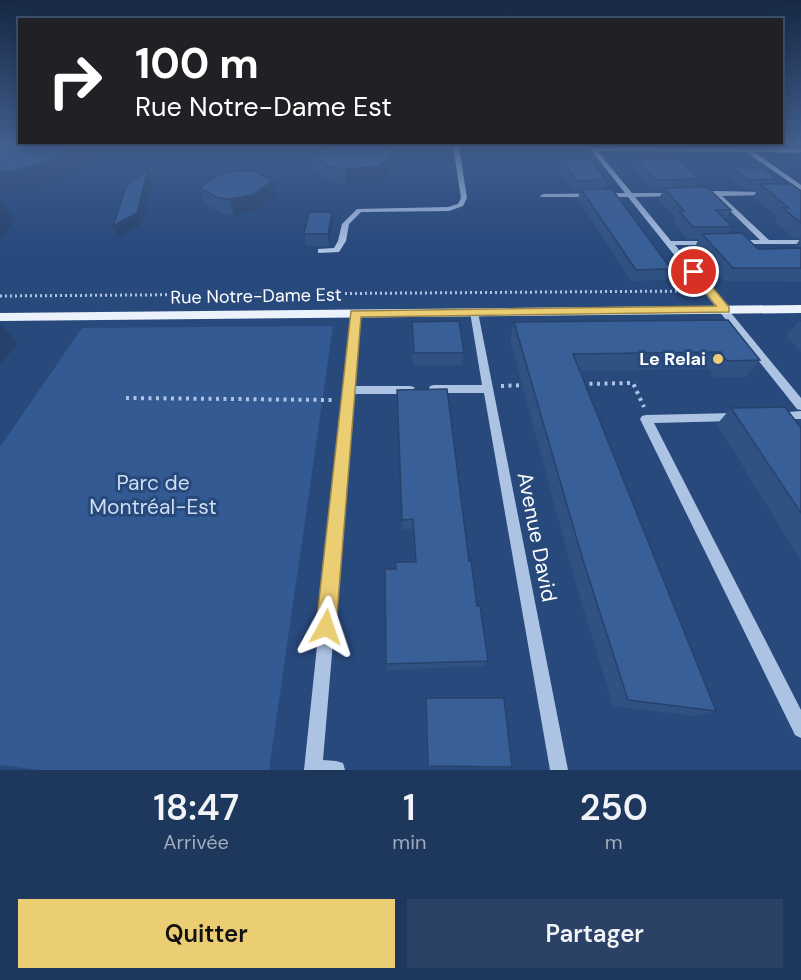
<!DOCTYPE html>
<html lang="fr">
<meta charset="utf-8">
<style>
body{margin:0;font-family:"DM Sans",sans-serif;background:#2b4266;color:#f1f3f6;height:100vh;display:flex;flex-direction:column;font-size:22px;white-space:nowrap}
*{box-sizing:border-box;margin:0}
p{font-size:20px;color:#a1acbc}
.icon{flex:none;width:33px;height:33px;fill:none;stroke:currentColor;stroke-width:2;stroke-linecap:round;stroke-linejoin:round}
.map{position:relative;height:770px;overflow:hidden}
.sheet{display:flex;flex-direction:column;background:#1e375d;flex:1}
.sheet>*{flex:none}
.guide{position:absolute;left:18px;top:18px;width:765px;height:126px;border-radius:0px;box-shadow:0 3px 15px #0003,0 0 0 2px #3c5172;background:#202124;color:#fff;overflow:hidden}
.pin{position:absolute;display:grid;place-items:center;width:51px;height:51px;color:#fff;margin:-26px;border:3px solid #fff;border-radius:50%;box-shadow:0 2px 6px #0007}
.me{position:absolute;width:66px;margin:-33px;rotate:5deg;stroke-linejoin:round;filter:drop-shadow(0 0 4px #0008)}
.turn{display:flex;align-items:center;gap:21px;height:126px;padding:0 18px;font-size:27px}
.turn .icon{width:78px;height:78px;stroke-width:2.5}
.turn b{display:block;font-size:42px;line-height:51px}
.eta{display:flex;justify-content:space-evenly;align-items:center;height:102px;text-align:center}
.eta b{font-size:36px;font-weight:600;line-height:42px}
.cta{display:flex;gap:12px;margin-top:auto;padding:12px 18px}
.cta a{flex:1;height:69px;border-radius:0px;background:#ebcd73;color:#111;font-size:24px;font-weight:600;line-height:69px;text-align:center}
.cta a+a{background:#2b4266;color:#f1f3f6}
.map>svg:first-child{display:block}
.green{fill:#335a93}
.lines{fill:none;stroke-linecap:round;stroke-linejoin:round}
.path-far1{stroke:#adc3e4;stroke-width:3;stroke-dasharray:2 3;stroke-linecap:butt}
.path{stroke:#adc3e4;stroke-width:4;stroke-dasharray:3 4.5;stroke-linecap:butt}
.minor{fill:#adc3e4;fill-rule:evenodd}
.major{fill:#ecf2fc;fill-rule:evenodd}
.wall{fill:#305283}
.shaded-wall{fill:#27426a}
.building{fill:#385f98;stroke:#27426a;stroke-width:1.5}
.route{fill:#ebcd73;stroke:#99854b;stroke-width:1.5}
.poi-dot{fill:#ebcd73;stroke:#28497c;stroke-width:2}
.labels{text-anchor:middle;stroke-width:6;stroke-linejoin:round;paint-order:stroke}
.street-label{font-size:18px;fill:#fff;stroke:#28497c}
.poi-label{font-size:18px;font-weight:bold;fill:#fff;stroke:#28497c;text-anchor:end}
.near-park-label{font-size:21px;fill:#cfdef3;stroke:#28497c}
.near-street-label{font-size:21px;fill:#fff;stroke:#28497c}
</style>
<div class="map">
<svg width="801" height="770" viewBox="0 0 801 770">
<rect width="100%" height="100%" fill="#28497c"/>
<!-- green -->
<path class="green" d="M 801,142 L 801,149 L 647,147 L 643,143 Z
M 333,326 L 269,770 L 40,770 L 0,765 L 0,447 L 82,328 Z"/>
<g class="lines">
<!-- path-far1 -->
<path class="path-far1" d="M 0,296 L 690,291"/>
<!-- path -->
<path class="path" d="M 582,384 L 633,383 L 644,407
M 501,386 L 527,385
M 126,398 L 332,400"/>
<!-- minor -->
<path class="minor" d="M 459,142 L 467,142 L 459,147 L 467,198 L 463,206 L 449,211 L 361,212 L 349,224 L 346,241 L 339,252 L 318,253 L 318,249 L 334,248 L 338,241 L 342,224 L 357,209 L 448,207 L 458,204 L 461,198 L 453,146 Z
M 591,148 L 801,149 L 801,153 L 754,152 L 801,185 L 801,190 L 746,152 L 597,151 L 632,193 L 677,193 L 678,194 L 675,196 L 635,197 L 671,241 L 714,241 L 714,245 L 675,245 L 801,398 L 801,410 L 797,409 L 628,197 L 541,197 L 540,196 L 543,194 L 625,193 L 591,150 Z
M 716,191 L 770,192 L 770,194 L 768,195 L 722,196 L 769,240 L 801,240 L 801,244 L 735,244 L 734,242 L 738,240 L 760,240 L 715,196 L 699,196 L 696,194 L 699,192 Z
M 474,309 L 478,312 L 568,770 L 550,770 L 484,393 L 434,393 L 430,392 L 429,389 L 430,386 L 434,385 L 482,385 L 470,312 Z
M 356,310 L 360,313 L 354,386 L 410,386 L 414,387 L 415,390 L 414,393 L 410,394 L 354,394 L 323,760 L 336,761 L 343,763 L 345,770 L 304,770 L 352,313 Z
M 801,411 L 801,419 L 774,419 L 772,416 L 774,413 Z
M 735,413 L 739,414 L 741,417 L 739,420 L 735,421 L 654,423 L 801,710 L 801,738 L 795,735 L 640,419 L 642,416 L 646,415 Z"/>
<!-- major -->
<path class="major" d="M 801,305 L 801,313 L 0,321 L 0,313 Z"/>
</g>
<!-- wall -->
<path class="wall" d="M 797,152 L 801,152 L 801,169 L 790,162 Z
M 315,158 L 391,168 L 388,175 L 378,181 L 346,185 L 332,182 L 317,173 Z
M 637,159 L 699,179 L 695,187 L 731,210 L 725,220 L 732,227 L 728,234 L 758,249 L 797,248 L 795,246 L 801,238 L 793,238 L 774,221 L 777,217 L 753,197 L 758,189 L 743,189 L 730,177 L 734,168 L 778,179 L 775,184 L 801,191 L 801,282 L 724,281 L 695,247 L 699,238 L 687,239 L 673,222 L 675,218 L 659,199 L 663,190 L 652,190 L 633,169 Z
M 563,160 L 606,180 L 603,189 L 671,269 L 665,280 L 631,281 L 578,199 L 580,191 L 573,191 L 560,170 Z
M 200,188 L 277,197 L 256,211 L 234,215 L 223,214 L 205,204 Z
M 332,212 L 333,223 L 329,246 L 306,246 L 304,234 Z
M 728,320 L 760,360 L 745,377 L 714,378 L 709,369 L 580,371 L 716,711 L 695,716 L 613,706 L 572,570 L 510,339 L 514,322 Z
M 412,322 L 464,353 L 462,365 L 413,365 Z
M 798,322 L 801,322 L 801,352 L 786,336 Z
M 397,390 L 469,561 L 488,661 L 484,666 L 387,670 L 386,664 L 395,569 L 415,562 L 412,529 L 402,530 Z
M 731,408 L 801,428 L 801,561 L 717,424 Z
M 426,698 L 512,767 L 507,768 L 427,767 L 425,702 Z"/>
<!-- shaded-wall -->
<path class="shaded-wall" d="M 77,142 L 79,142 L 88,160 L 75,173 L 63,180 L 27,191 L 0,194 L 0,172 Z
M 391,154 L 391,168 L 388,175 L 378,181 L 346,185 L 345,169 Z
M 148,169 L 153,180 L 142,224 L 119,237 L 113,226 Z
M 273,181 L 277,197 L 256,211 L 234,215 L 229,199 Z
M 0,198 L 13,218 L 12,226 L 3,236 L 0,238 Z
M 332,212 L 333,223 L 329,246 L 328,234 Z
M 0,323 L 18,343 L 0,365 Z"/>
<!-- building -->
<path class="building" d="M 0,142 L 77,142 L 65,154 L 52,161 L 14,171 L 0,172 Z
M 339,142 L 376,142 L 387,148 L 391,154 L 388,160 L 378,166 L 345,169 L 330,167 L 315,158 L 323,148 L 334,144 Z
M 590,159 L 606,180 L 576,181 L 563,160 Z
M 637,159 L 679,159 L 699,179 L 656,180 Z
M 734,168 L 763,168 L 778,179 L 748,180 Z
M 148,169 L 137,213 L 113,226 L 126,186 Z
M 236,171 L 255,171 L 273,181 L 252,195 L 229,199 L 218,198 L 200,188 L 218,175 Z
M 760,184 L 791,184 L 801,191 L 801,223 L 783,208 L 789,208 Z
M 707,187 L 731,210 L 716,210 L 732,227 L 693,227 L 679,211 L 684,211 L 664,188 Z
M 581,189 L 612,189 L 671,269 L 636,270 Z
M 309,212 L 332,212 L 328,234 L 304,234 Z
M 742,233 L 758,249 L 801,248 L 801,268 L 733,268 L 702,234 Z
M 728,320 L 760,360 L 727,361 L 721,352 L 573,354 L 716,711 L 628,700 L 582,557 L 514,322 Z
M 459,321 L 464,353 L 414,353 L 412,322 Z
M 447,389 L 469,561 L 471,560 L 477,606 L 480,606 L 488,661 L 386,664 L 385,569 L 396,569 L 395,562 L 416,562 L 413,519 L 402,520 L 397,390 Z
M 785,407 L 801,428 L 801,513 L 731,408 Z
M 426,698 L 504,698 L 512,767 L 428,766 Z"/>
<!-- sky -->
<linearGradient id="sky" x2="0" y2="1"><stop stop-color="#162844"/><stop offset="0.57" stop-color="#425f8e"/><stop offset="1" stop-color="#425f8e" stop-opacity="0"/></linearGradient>
<rect width="801" height="250" fill="url(#sky)"/>
<!-- route -->
<path class="route" d="M 694,269 L 698,270 L 729,307 L 729,312 L 361,317 L 336,627 L 333,635 L 326,638 L 319,635 L 316,627 L 351,311 L 716,306 L 689,272 Z"/>
<!-- markers -->
<circle class="poi-dot" cx="718" cy="359" r="6"/>
<g class="labels">
<!-- street labels -->
<g class="street-label">
<text transform="translate(256 296) rotate(-1)" y="6">Rue Notre-Dame Est</text>
</g>
<!-- poi labels -->
<g class="poi-label">
<text x="706" y="365">Le Relai</text>
</g>
<!-- near-park labels -->
<g class="near-park-label">
<text x="153" y="490">Parc de<tspan x="153" dy="24">Montréal-Est</tspan></text>
</g>
<!-- near-street labels -->
<g class="near-street-label">
<text transform="translate(537 537) rotate(79)" y="7">Avenue David</text>
</g>
</g>
</svg>
<div class="pin" style="left:694px;top:272px;background:#d93025"><svg class="icon" aria-label="arrive" viewBox="0 0 24 24"><path d="M6 21V4h12l-3 4 3 4H6"/></svg></div>
<svg class="me" style="left:326px;top:627px" viewBox="-20 -20 40 40"><path d="M0-17L14 15 0 8-14 15z" fill="#ebcd73" stroke="#fff" stroke-width="4"/></svg>
<div class="guide">
<div class="turn"><svg class="icon" aria-label="right" viewBox="0 0 24 24"><path d="M7 20v-9h11M14 6l5 5-5 5"/></svg><div><b>100 m</b>Rue Notre-Dame Est</div></div>
</div>
</div>
<section class="sheet">
<div class="eta">
<div><b>18:47</b><p>Arrivée</p></div>
<div><b>1</b><p>min</p></div>
<div><b>250</b><p>m</p></div>
</div>
<div class="cta"><a>Quitter</a><a>Partager</a></div>
</section>
